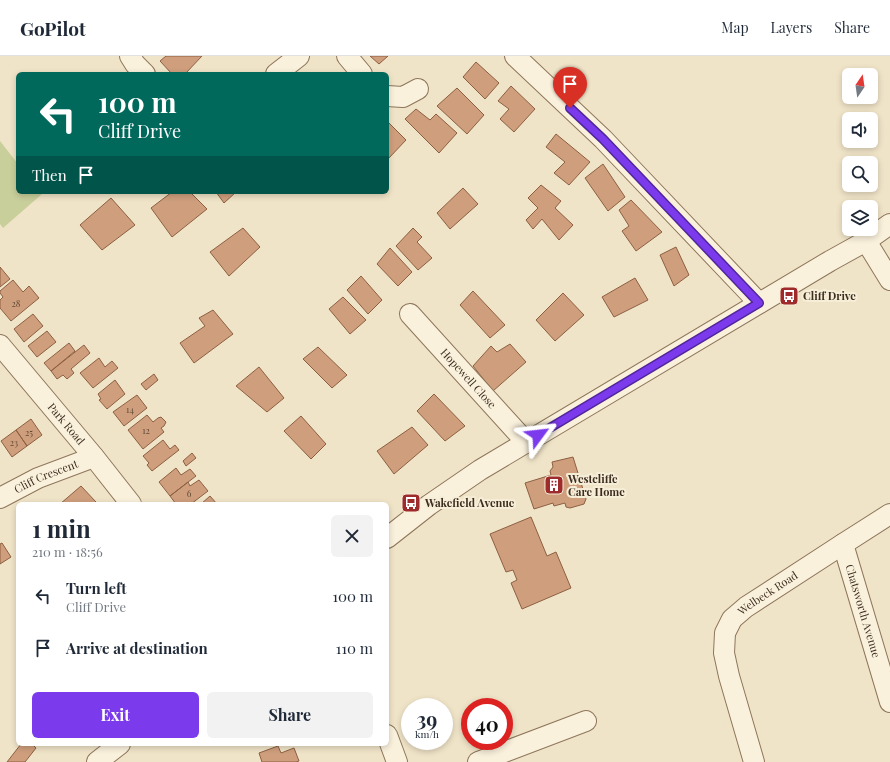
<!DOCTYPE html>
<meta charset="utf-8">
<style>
body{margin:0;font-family:"Playfair Display",serif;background:#f2f2f3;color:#1f2937;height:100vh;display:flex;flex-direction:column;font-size:15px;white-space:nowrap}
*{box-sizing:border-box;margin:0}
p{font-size:13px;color:#747a83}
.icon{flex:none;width:22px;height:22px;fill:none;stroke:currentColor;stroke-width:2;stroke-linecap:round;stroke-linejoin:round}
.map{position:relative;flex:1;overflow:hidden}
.drawer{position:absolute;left:16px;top:446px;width:373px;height:244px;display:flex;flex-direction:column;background:#fff;border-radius:6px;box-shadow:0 2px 6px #0003}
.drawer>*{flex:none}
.top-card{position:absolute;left:16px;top:16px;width:373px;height:122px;border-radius:6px;box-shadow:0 2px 6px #0003;background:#00695c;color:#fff;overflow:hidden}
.needle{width:26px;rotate:13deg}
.fabs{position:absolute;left:842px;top:12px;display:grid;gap:8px}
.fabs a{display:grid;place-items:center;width:36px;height:36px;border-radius:6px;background:#fff;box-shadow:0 2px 6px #0003;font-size:20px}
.speed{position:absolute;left:401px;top:642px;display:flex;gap:8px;font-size:20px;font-weight:700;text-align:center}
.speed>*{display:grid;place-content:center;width:52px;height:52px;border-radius:50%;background:#fff;box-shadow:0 2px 6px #0003;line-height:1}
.speed small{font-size:10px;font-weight:400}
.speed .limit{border:6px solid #d22;background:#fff;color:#111}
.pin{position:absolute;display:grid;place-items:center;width:34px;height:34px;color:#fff;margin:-41px -17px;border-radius:50% 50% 50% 0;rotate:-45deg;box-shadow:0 0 4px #0007}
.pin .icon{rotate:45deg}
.me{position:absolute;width:44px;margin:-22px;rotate:60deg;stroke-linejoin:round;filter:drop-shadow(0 0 3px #0008)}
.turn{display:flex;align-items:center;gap:14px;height:84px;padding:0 16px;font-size:18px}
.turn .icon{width:52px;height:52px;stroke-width:2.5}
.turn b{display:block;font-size:28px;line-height:34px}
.then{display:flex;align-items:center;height:38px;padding:0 16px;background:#0003;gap:8px;font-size:15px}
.round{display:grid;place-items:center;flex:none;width:42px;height:42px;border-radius:6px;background:#f2f2f3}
.headline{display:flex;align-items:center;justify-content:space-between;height:68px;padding:0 16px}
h1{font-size:24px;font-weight:700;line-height:30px}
.cta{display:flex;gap:8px;margin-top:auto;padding:8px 16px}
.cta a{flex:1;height:46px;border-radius:6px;background:#7c3aed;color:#fff;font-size:16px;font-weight:700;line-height:46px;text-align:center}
.cta a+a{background:#f2f2f3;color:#1f2937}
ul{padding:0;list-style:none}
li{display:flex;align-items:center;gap:12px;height:52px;padding:0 16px}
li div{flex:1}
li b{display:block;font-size:15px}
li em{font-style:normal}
header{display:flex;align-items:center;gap:24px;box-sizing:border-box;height:56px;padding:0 20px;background:#fff;border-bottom:1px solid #e0e1e3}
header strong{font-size:19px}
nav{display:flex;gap:22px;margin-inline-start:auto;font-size:14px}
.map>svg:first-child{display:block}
.green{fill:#c9cf9b}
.building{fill:#cf9f7d;stroke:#8d5f41}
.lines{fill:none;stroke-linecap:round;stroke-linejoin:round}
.minor-casing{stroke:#8d765c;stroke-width:22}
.minor{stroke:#faf1dc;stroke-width:20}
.route-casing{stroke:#51269a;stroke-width:10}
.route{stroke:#7c3aed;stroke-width:7}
.labels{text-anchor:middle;stroke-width:4;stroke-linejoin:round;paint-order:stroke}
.number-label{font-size:9px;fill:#624a37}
.poi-label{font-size:11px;font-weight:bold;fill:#3d2e20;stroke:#f7eed8;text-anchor:start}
.street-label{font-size:11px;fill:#3d2e20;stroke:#f7eed8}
</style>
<header>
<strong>GoPilot</strong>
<nav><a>Map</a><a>Layers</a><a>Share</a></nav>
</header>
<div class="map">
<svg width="890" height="706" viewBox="0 0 890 706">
<rect width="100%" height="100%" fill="#f0e4c8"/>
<!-- green -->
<path class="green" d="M 0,85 L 18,108 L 18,136 L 41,136 L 42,138 L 3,172 L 0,168 Z"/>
<!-- building -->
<path class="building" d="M 166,0 L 202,0 L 185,18 L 172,18 L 160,5 Z
M 370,0 L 388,0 L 379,8 Z
M 476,6 L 499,27 L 485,43 L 463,21 Z
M 511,30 L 535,53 L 514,76 L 500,63 L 509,53 L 498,45 Z
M 457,32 L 484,59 L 467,78 L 437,50 Z
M 416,53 L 430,64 L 436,58 L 457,77 L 439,97 L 405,63 Z
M 387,65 L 406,84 L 388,103 L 387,101 Z
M 556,78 L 590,106 L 569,129 L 554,117 L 565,106 L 546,91 Z
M 603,108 L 625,141 L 608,155 L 585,122 Z
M 541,129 L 561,145 L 555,152 L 573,169 L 559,184 L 542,163 L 533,173 L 526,164 L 538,152 L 528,142 Z
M 463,132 L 478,148 L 450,173 L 437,157 Z
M 172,136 L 190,136 L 207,153 L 172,181 L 151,152 Z
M 216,136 L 236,136 L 224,147 Z
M 111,142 L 135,169 L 102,194 L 80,169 Z
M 631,144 L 662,176 L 636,195 L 622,175 L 629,170 L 619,154 Z
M 243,172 L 260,191 L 229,220 L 210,196 Z
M 413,172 L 422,181 L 417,186 L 432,202 L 418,214 L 396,190 Z
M 676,191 L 689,219 L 674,230 L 660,199 Z
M 390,192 L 412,216 L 398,230 L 377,208 Z
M 0,211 L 10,223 L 0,231 Z
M 361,220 L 382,244 L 368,258 L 347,234 Z
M 635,222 L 648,244 L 614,261 L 602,241 Z
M 13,224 L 23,236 L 29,230 L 39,242 L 11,265 L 0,252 L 0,244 L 3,241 L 0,237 L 0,235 Z
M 473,235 L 505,269 L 490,282 L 460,249 Z
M 563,237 L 584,259 L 555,285 L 536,264 Z
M 343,241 L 366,264 L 350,278 L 329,253 Z
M 213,254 L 233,278 L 194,307 L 180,287 L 205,270 L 199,262 Z
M 33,258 L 43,270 L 24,286 L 14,273 Z
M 47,275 L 56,286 L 37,301 L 28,290 Z
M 69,287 L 75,295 L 51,315 L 44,307 Z
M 510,288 L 526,306 L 493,335 L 473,310 L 491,290 L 497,296 Z
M 84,289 L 90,297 L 71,313 L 74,317 L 67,323 L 63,319 L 57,323 L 51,315 Z
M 318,291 L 347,319 L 332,332 L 303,303 Z
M 99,302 L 105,311 L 112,305 L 118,312 L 93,332 L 80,317 Z
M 259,311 L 284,342 L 267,356 L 236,330 Z
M 154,318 L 158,324 L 146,334 L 141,328 Z
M 115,324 L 125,338 L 107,353 L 99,344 L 101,343 L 98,338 Z
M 434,338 L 465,370 L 445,385 L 417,355 Z
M 137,339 L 147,352 L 124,370 L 113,356 Z
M 147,359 L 153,366 L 158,362 L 161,361 L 166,366 L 164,370 L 161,372 L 164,376 L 143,393 L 128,374 Z
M 301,360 L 326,388 L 311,403 L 284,375 Z
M 31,363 L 42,379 L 27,390 L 16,374 Z
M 412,371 L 428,389 L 394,418 L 377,395 Z
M 16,374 L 27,390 L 12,401 L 1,385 Z
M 163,384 L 170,393 L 175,389 L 179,394 L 152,415 L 147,409 L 149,407 L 143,400 Z
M 192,397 L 196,402 L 186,410 L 183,405 Z
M 573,401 L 586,443 L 584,448 L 570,452 L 566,451 L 565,447 L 554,450 L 553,447 L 534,453 L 525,427 L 551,419 L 550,415 L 553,411 L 552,406 Z
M 176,412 L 181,419 L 190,413 L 196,420 L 170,440 L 159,426 Z
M 199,424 L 208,435 L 191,448 L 176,448 L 170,440 L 188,426 L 190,430 Z
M 81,430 L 96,446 L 93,448 L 60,448 Z
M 210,440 L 217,448 L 201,448 Z
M 531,461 L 547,500 L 556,496 L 571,532 L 522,553 L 511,527 L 517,524 L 513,514 L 506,516 L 490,478 Z
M 2,487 L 11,501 L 0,508 L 0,488 Z
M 21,688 L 32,688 L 36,692 L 25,706 L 7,706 Z
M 278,690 L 281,697 L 294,692 L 299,705 L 296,706 L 262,706 L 259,697 Z"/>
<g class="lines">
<!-- minor casing -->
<g class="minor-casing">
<g id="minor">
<path d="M 130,0 L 135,8 L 145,18"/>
<path d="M 347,0 L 362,18"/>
<path d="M 515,0 L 603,83 L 759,247"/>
<path d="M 276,18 L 299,0"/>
<path d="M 387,40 L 403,41 L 418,33"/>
<path d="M 866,185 L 890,224"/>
<path id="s1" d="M 410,258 L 526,386"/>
<path id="s2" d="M 0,289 L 94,401 L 131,448"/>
<path id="s3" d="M 0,442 L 38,422 L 94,401"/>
<path d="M 387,482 L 429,449 L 480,414 L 830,205 L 866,185 L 890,168"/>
<path id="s4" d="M 843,488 L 890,646"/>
<path d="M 387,679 L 397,706"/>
<path d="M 97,706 L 120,688"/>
<path d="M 478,706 L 586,665"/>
<path id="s5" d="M 754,706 L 729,620 L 724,597 L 725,577 L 732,563 L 746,551 L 843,488 L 890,458"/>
</g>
</g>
<!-- minor -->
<use href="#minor" class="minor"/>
</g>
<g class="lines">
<!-- route casing -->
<g class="route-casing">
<path id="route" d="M 538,379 L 759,247 L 603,83 L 570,52"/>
</g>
<!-- route -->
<use href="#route" class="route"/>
</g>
<!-- icons -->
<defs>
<g id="bus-square" transform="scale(1)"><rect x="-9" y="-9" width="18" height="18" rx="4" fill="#9e2a2b" stroke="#f7eed8"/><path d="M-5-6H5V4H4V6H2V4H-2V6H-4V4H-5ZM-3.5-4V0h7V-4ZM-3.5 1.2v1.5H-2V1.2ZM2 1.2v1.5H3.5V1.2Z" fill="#fff"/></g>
<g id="building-square" transform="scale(1)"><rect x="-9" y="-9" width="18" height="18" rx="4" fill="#9e2a2b" stroke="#f7eed8"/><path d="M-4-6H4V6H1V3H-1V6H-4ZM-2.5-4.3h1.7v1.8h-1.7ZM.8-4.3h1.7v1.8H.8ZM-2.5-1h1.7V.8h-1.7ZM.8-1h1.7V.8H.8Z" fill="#fff"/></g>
</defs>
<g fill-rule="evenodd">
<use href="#bus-square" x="789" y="240"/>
<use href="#building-square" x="554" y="429"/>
<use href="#bus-square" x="411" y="447"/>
</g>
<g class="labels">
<!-- number labels -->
<g class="number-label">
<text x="16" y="251">28</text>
<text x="130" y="357">14</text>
<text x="146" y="378">12</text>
<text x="29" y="380">25</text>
<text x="14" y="390">23</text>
<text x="189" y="441">6</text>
</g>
<!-- poi labels -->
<g class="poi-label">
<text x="803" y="244">Cliff Drive</text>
<text x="568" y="427">Westcliffe<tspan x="568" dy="13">Care Home</tspan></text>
<text x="425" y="451">Wakefield Avenue</text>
</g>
<!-- street labels -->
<g class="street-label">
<text dy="4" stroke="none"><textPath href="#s1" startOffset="87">Hopewell Close</textPath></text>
<text dy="4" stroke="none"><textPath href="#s2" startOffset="103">Park Road</textPath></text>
<text dy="4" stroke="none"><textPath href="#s3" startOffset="51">Cliff Crescent</textPath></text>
<text dy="4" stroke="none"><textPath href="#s5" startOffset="193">Welbeck Road</textPath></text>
<text dy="4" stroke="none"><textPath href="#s4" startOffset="70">Chatsworth Avenue</textPath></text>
</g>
</g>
</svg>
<div class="fabs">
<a><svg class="needle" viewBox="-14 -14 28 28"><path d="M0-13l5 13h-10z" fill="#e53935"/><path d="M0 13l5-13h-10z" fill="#747a83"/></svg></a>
<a><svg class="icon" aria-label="sound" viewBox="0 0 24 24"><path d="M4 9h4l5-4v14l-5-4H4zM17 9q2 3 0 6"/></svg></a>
<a><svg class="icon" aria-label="search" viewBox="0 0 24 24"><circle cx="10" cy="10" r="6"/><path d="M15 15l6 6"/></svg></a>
<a><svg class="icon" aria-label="layers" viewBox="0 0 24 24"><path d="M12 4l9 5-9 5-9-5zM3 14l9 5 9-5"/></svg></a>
</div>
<div class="speed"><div>39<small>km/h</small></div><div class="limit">40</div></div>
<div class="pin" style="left:570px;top:52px;background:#d93025"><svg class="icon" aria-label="arrive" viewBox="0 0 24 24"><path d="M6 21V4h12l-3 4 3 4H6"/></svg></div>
<svg class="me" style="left:538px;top:379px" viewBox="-20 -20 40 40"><path d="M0-17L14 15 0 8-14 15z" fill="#7c3aed" stroke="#fff" stroke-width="4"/></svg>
<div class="top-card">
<div class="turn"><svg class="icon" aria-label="left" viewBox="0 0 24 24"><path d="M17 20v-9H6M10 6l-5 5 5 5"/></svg><div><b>100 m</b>Cliff Drive</div></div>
<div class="then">Then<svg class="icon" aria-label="arrive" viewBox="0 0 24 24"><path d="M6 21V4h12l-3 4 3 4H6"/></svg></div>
</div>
<section class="drawer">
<div class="headline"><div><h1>1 min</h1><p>210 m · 18:56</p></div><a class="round"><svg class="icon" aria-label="close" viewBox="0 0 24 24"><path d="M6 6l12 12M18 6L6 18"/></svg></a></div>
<ul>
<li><svg class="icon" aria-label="left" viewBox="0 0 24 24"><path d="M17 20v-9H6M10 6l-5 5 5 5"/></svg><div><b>Turn left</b><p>Cliff Drive</p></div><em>100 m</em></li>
<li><svg class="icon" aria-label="arrive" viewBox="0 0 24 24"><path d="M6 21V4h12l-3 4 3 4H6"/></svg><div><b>Arrive at destination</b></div><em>110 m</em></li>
</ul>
<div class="cta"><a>Exit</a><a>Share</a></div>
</section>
</div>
